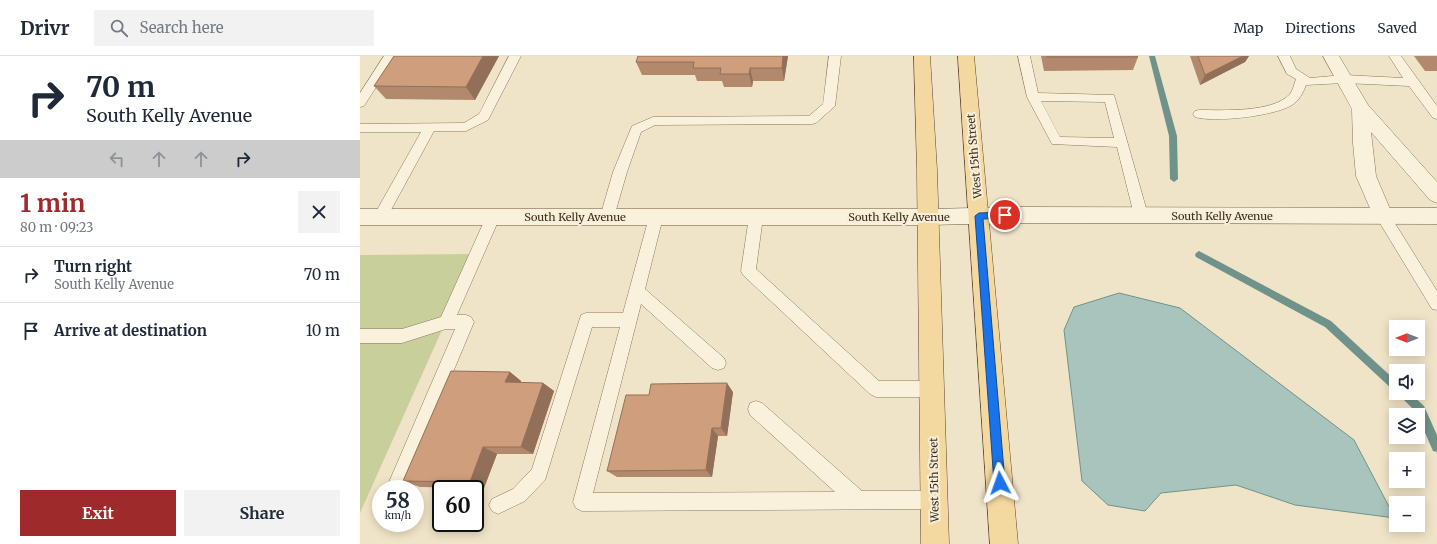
<!DOCTYPE html>
<meta charset="utf-8">
<style>
body{margin:0;font-family:Merriweather,serif;background:#f2f2f3;color:#1f2937;height:100vh;display:flex;flex-direction:column;font-size:15px;white-space:nowrap}
*{box-sizing:border-box;margin:0}
p{font-size:13px;color:#747a83}
.icon{flex:none;width:22px;height:22px;fill:none;stroke:currentColor;stroke-width:2;stroke-linecap:round;stroke-linejoin:round}
.map{position:relative;flex:1;overflow:hidden}
.details{display:flex;flex-direction:column;background:#fff;width:360px}
.details>*{flex:none}
.hud{background:#fff;color:#1f2937;overflow:hidden}
.needle{width:26px;rotate:270deg}
.buttons{position:absolute;left:1029px;top:264px;display:grid;gap:8px}
.buttons a{display:grid;place-items:center;width:36px;height:36px;border-radius:0px;background:#fff;box-shadow:0 2px 10px #0003;font-size:20px}
.speed{position:absolute;left:12px;top:424px;display:flex;gap:8px;font-size:20px;font-weight:700;text-align:center}
.speed>*{display:grid;place-content:center;width:52px;height:52px;border-radius:50%;background:#fff;box-shadow:0 2px 10px #0003;line-height:1}
.speed small{font-size:10px;font-weight:400}
.speed .limit{border:2px solid #111;border-radius:6px;background:#fff;color:#111}
.pin{position:absolute;display:grid;place-items:center;width:34px;height:34px;color:#fff;margin:-17px;border:2px solid #fff;border-radius:50%;box-shadow:0 1px 4px #0007}
.me{position:absolute;width:44px;margin:-22px;rotate:356deg;stroke-linejoin:round;filter:drop-shadow(0 0 3px #0008)}
.turn{display:flex;align-items:center;gap:14px;height:84px;padding:0 20px;font-size:18px}
.turn .icon{width:52px;height:52px;stroke-width:2.5}
.turn b{display:block;font-size:28px;line-height:34px}
.lanes{display:flex;align-items:center;height:38px;padding:0 20px;background:#0003;justify-content:center;gap:20px;direction:ltr}
.lanes .off{opacity:.35}
.round{display:grid;place-items:center;flex:none;width:42px;height:42px;border-radius:0px;background:#f2f2f3}
.summary{display:flex;align-items:center;justify-content:space-between;height:68px;padding:0 20px}
h1{font-size:24px;font-weight:700;line-height:30px;color:#9e2a2b}
.action{display:flex;gap:8px;margin-top:auto;padding:8px 20px}
.action a{flex:1;height:46px;border-radius:0px;background:#9e2a2b;color:#fff;font-size:16px;font-weight:700;line-height:46px;text-align:center}
.action a+a{background:#f2f2f3;color:#1f2937}
ul{padding:0;list-style:none}
li{display:flex;align-items:center;gap:12px;height:56px;padding:0 20px;border-top:1px solid #e0e1e3}
li div{flex:1}
li b{display:block;font-size:15px}
li em{font-style:normal}
header{display:flex;align-items:center;gap:24px;box-sizing:border-box;height:56px;padding:0 20px;background:#fff;border-bottom:1px solid #e0e1e3}
header strong{font-size:19px}
nav{display:flex;gap:22px;margin-inline-start:auto;font-size:14px}
.search{width:280px;height:36px;background:#f2f2f3;display:flex;align-items:center;gap:10px;box-sizing:border-box;padding:0 14px;border-radius:0px;color:#747a83;font-size:15px}
main{display:flex;flex:1;min-height:0}
.map>svg:first-child{display:block}
.green{fill:#c9cf9b}
.water{fill:#a9c4bc;stroke:#6f938a}
.lines{fill:none;stroke-linecap:round;stroke-linejoin:round}
.stream{fill:#6f938a;fill-rule:evenodd}
.lane-casing{stroke:#8d765c;stroke-width:1}
.street-casing{stroke:#8d765c;stroke-width:1}
.secondary-casing{stroke:#6f573f;stroke-width:1}
.primary-casing{stroke:#5b4430;stroke-width:1}
.lane{fill:#faf1dc;fill-rule:evenodd}
.street{fill:#faf1dc;fill-rule:evenodd}
.secondary{fill:#faf1dc;fill-rule:evenodd}
.primary{fill:#f3d9a0;fill-rule:evenodd}
.wall{fill:#b2896c}
.shaded-wall{fill:#916f58}
.building{fill:#cf9f7d;stroke:#916f58}
.route{fill:#1a73e8;stroke:#114b97}
.labels{text-anchor:middle;stroke-width:4;stroke-linejoin:round;paint-order:stroke}
.street-label{font-size:11px;fill:#3d2e20;stroke:#f7eed8}
</style>
<header>
<strong>Drivr</strong>
<div class="search"><svg class="icon" aria-label="search" viewBox="0 0 24 24"><circle cx="10" cy="10" r="6"/><path d="M15 15l6 6"/></svg>Search here</div>
<nav><a>Map</a><a>Directions</a><a>Saved</a></nav>
</header>
<main>
<section class="details">
<div class="hud">
<div class="turn"><svg class="icon" aria-label="right" viewBox="0 0 24 24"><path d="M7 20v-9h11M14 6l5 5-5 5"/></svg><div><b>70 m</b>South Kelly Avenue</div></div>
<div class="lanes"><svg class="icon off" aria-label="left" viewBox="0 0 24 24"><path d="M17 20v-9H6M10 6l-5 5 5 5"/></svg><svg class="icon off" aria-label="ahead" viewBox="0 0 24 24"><path d="M12 20V5M6 11l6-6 6 6"/></svg><svg class="icon off" aria-label="ahead" viewBox="0 0 24 24"><path d="M12 20V5M6 11l6-6 6 6"/></svg><svg class="icon" aria-label="right" viewBox="0 0 24 24"><path d="M7 20v-9h11M14 6l5 5-5 5"/></svg></div>
</div>
<div class="summary"><div><h1>1 min</h1><p>80 m · 09:23</p></div><a class="round"><svg class="icon" aria-label="close" viewBox="0 0 24 24"><path d="M6 6l12 12M18 6L6 18"/></svg></a></div>
<ul>
<li><svg class="icon" aria-label="right" viewBox="0 0 24 24"><path d="M7 20v-9h11M14 6l5 5-5 5"/></svg><div><b>Turn right</b><p>South Kelly Avenue</p></div><em>70 m</em></li>
<li><svg class="icon" aria-label="arrive" viewBox="0 0 24 24"><path d="M6 21V4h12l-3 4 3 4H6"/></svg><div><b>Arrive at destination</b></div><em>10 m</em></li>
</ul>
<div class="action"><a>Exit</a><a>Share</a></div>
</section>
<div class="map">
<svg width="1077" height="488" viewBox="0 0 1077 488">
<rect width="100%" height="100%" fill="#f0e4c8"/>
<!-- green -->
<path class="green" d="M 116,198 L 0,457 L 0,199 Z"/>
<!-- water -->
<path class="water" d="M 759,237 L 820,252 L 994,384 L 1035,462 L 935,449 L 876,429 L 801,437 L 785,455 L 748,449 L 722,425 L 704,274 L 714,251 Z"/>
<g class="lines">
<!-- stream -->
<path class="stream" d="M 789,0 L 795,0 L 817,80 L 818,123 L 814,126 L 810,123 L 809,80 Z
M 839,195 L 971,265 L 1036,325 L 1036,336 L 1033,334 L 965,271 L 836,201 L 835,199 L 836,197 Z
M 1038,337 L 1050,337 L 1064,350 L 1077,379 L 1077,396 L 1073,395 L 1056,356 L 1040,340 Z"/>
<!-- lane casing -->
<g class="lane-casing">
<path id="lane" d="M 24,0 L 36,0 L 4,50 L 0,51 L 0,37 Z
M 149,0 L 161,0 L 128,64 L 106,75 L 74,75 L 25,165 L 20,166 L 15,165 L 13,161 L 61,76 L 0,76 L 0,68 L 104,67 L 119,58 Z
M 469,0 L 481,0 L 475,50 L 456,67 L 452,68 L 295,69 L 281,76 L 267,116 L 254,161 L 252,165 L 247,166 L 242,165 L 240,161 L 253,116 L 272,70 L 293,61 L 449,60 L 463,48 Z
M 658,0 L 670,0 L 678,37 L 754,39 L 788,159 L 786,163 L 781,164 L 776,163 L 774,159 L 757,91 L 692,88 L 667,41 ZM 681,45 L 745,46 L 754,82 L 700,81 Z
M 918,0 L 930,0 L 936,13 L 950,22 L 984,19 L 1043,22 L 1029,0 L 1041,0 L 1077,50 L 1077,63 L 1073,62 L 1049,30 L 984,27 L 946,29 C 943,37 939,45 932,49 C 915,60 854,67 835,61 L 833,58 L 835,55 L 839,54 C 863,54 913,57 930,38 C 933,34 934,28 936,23 L 927,18 Z
M 1023,155 L 1028,156 L 1077,235 L 1077,254 L 1072,253 L 1018,164 L 1016,160 L 1018,156 Z
M 133,156 L 138,157 L 140,161 L 97,259 L 106,259 L 111,261 L 114,266 L 44,433 L 26,433 L 95,273 L 86,273 L 42,287 L 0,287 L 0,273 L 42,273 L 81,261 L 126,161 L 128,157 Z
M 296,156 L 301,157 L 303,161 L 285,233 L 364,302 L 366,307 L 364,312 L 358,314 L 352,312 L 281,248 L 233,437 L 475,436 L 390,359 L 388,353 L 390,347 L 396,345 L 402,347 L 502,435 L 574,435 L 580,438 L 583,444 L 580,450 L 574,453 L 222,455 L 216,452 L 213,446 L 260,271 L 232,271 L 185,424 L 165,445 L 138,458 L 132,455 L 129,449 L 132,443 L 153,433 L 172,413 L 221,259 L 226,257 L 263,257 L 289,161 L 291,157 Z
M 396,156 L 401,157 L 403,161 L 396,213 L 519,325 L 571,325 L 577,328 L 579,333 L 577,338 L 571,341 L 516,341 L 510,338 L 383,219 L 381,215 L 389,161 L 391,157 Z"/>
</g>
<!-- street casing -->
<g class="street-casing">
<path id="street" d="M 963,0 L 979,0 L 1008,49 L 1077,126 L 1077,147 L 1070,144 L 1011,76 L 1016,120 L 1033,160 L 1030,166 L 1023,168 L 1016,166 L 996,120 L 993,87 L 992,53 Z"/>
</g>
<!-- secondary casing -->
<g class="secondary-casing">
<path id="secondary" d="M 659,151 L 1077,152 L 1077,168 L 659,167 L 568,169 L 0,169 L 0,153 L 568,153 Z"/>
</g>
<!-- primary casing -->
<g class="primary-casing">
<path id="primary" d="M 554,0 L 570,0 L 577,114 L 589,488 L 561,488 L 557,114 Z
M 598,0 L 614,0 L 658,488 L 630,488 Z"/>
</g>
<!-- lane -->
<use href="#lane" class="lane"/>
<!-- street -->
<use href="#street" class="street"/>
<!-- secondary -->
<use href="#secondary" class="secondary"/>
<!-- primary -->
<use href="#primary" class="primary"/>
</g>
<!-- wall -->
<path class="wall" d="M 139,0 L 115,44 L 26,43 L 14,30 Z
M 278,0 L 428,0 L 424,25 L 393,25 L 392,31 L 364,31 L 362,25 L 337,25 L 335,19 L 282,19 L 276,6 Z
M 681,0 L 777,0 L 778,1 L 773,14 L 684,15 Z
M 830,0 L 889,0 L 885,6 L 840,29 Z
M 1054,0 L 1077,0 L 1077,15 L 1065,15 Z
M 150,316 L 161,325 L 161,327 L 183,327 L 194,335 L 173,398 L 137,398 L 124,432 L 60,431 L 43,425 Z
M 373,336 L 367,380 L 358,380 L 352,421 L 257,421 L 247,415 L 289,339 Z"/>
<!-- shaded-wall -->
<path class="shaded-wall" d="M 123,0 L 139,0 L 115,44 L 106,31 Z
M 423,0 L 428,0 L 424,25 L 422,12 Z
M 883,0 L 889,0 L 885,6 L 840,29 L 845,19 Z
M 390,12 L 393,25 L 392,31 L 389,18 Z
M 150,316 L 161,325 L 157,335 L 145,326 Z
M 183,327 L 194,335 L 173,398 L 161,391 Z
M 367,327 L 373,336 L 367,380 L 361,372 Z
M 352,372 L 358,380 L 352,421 L 346,414 Z
M 123,391 L 137,398 L 124,432 L 110,426 Z"/>
<!-- building -->
<path class="building" d="M 34,0 L 123,0 L 106,31 L 14,30 Z
M 278,0 L 423,0 L 422,12 L 390,12 L 389,18 L 360,18 L 361,12 L 333,12 L 334,6 L 276,6 Z
M 687,0 L 777,0 L 778,1 L 687,1 Z
M 838,0 L 883,0 L 845,19 Z
M 91,315 L 150,316 L 145,326 L 183,327 L 161,391 L 123,391 L 110,426 L 43,425 Z
M 367,327 L 361,372 L 352,372 L 346,414 L 247,415 L 266,339 L 289,339 L 291,328 Z"/>
<!-- route -->
<path class="route" d="M 645,156 L 648,157 L 649,159 L 648,162 L 623,163 L 645,427 L 643,431 L 640,432 L 636,431 L 634,427 L 615,160 L 619,157 Z"/>
<g class="labels">
<!-- street labels -->
<g class="street-label">
<text transform="translate(614 100) rotate(-95)" y="4">West 15th Street</text>
<text x="862" y="164">South Kelly Avenue</text>
<text x="215" y="165">South Kelly Avenue</text>
<text x="539" y="165">South Kelly Avenue</text>
<text transform="translate(574 424) rotate(-91)" y="4">West 15th Street</text>
</g>
</g>
</svg>
<div class="buttons">
<a><svg class="needle" viewBox="-14 -14 28 28"><path d="M0-13l5 13h-10z" fill="#e53935"/><path d="M0 13l5-13h-10z" fill="#747a83"/></svg></a>
<a><svg class="icon" aria-label="sound" viewBox="0 0 24 24"><path d="M4 9h4l5-4v14l-5-4H4zM17 9q2 3 0 6"/></svg></a>
<a><svg class="icon" aria-label="layers" viewBox="0 0 24 24"><path d="M12 4l9 5-9 5-9-5zM3 14l9 5 9-5"/></svg></a>
<a>+</a>
<a>−</a>
</div>
<div class="speed"><div>58<small>km/h</small></div><div class="limit">60</div></div>
<div class="pin" style="left:645px;top:159px;background:#d93025"><svg class="icon" aria-label="arrive" viewBox="0 0 24 24"><path d="M6 21V4h12l-3 4 3 4H6"/></svg></div>
<svg class="me" style="left:640px;top:427px" viewBox="-20 -20 40 40"><path d="M0-17L14 15 0 8-14 15z" fill="#1a73e8" stroke="#fff" stroke-width="4"/></svg>
</div>
</main>
